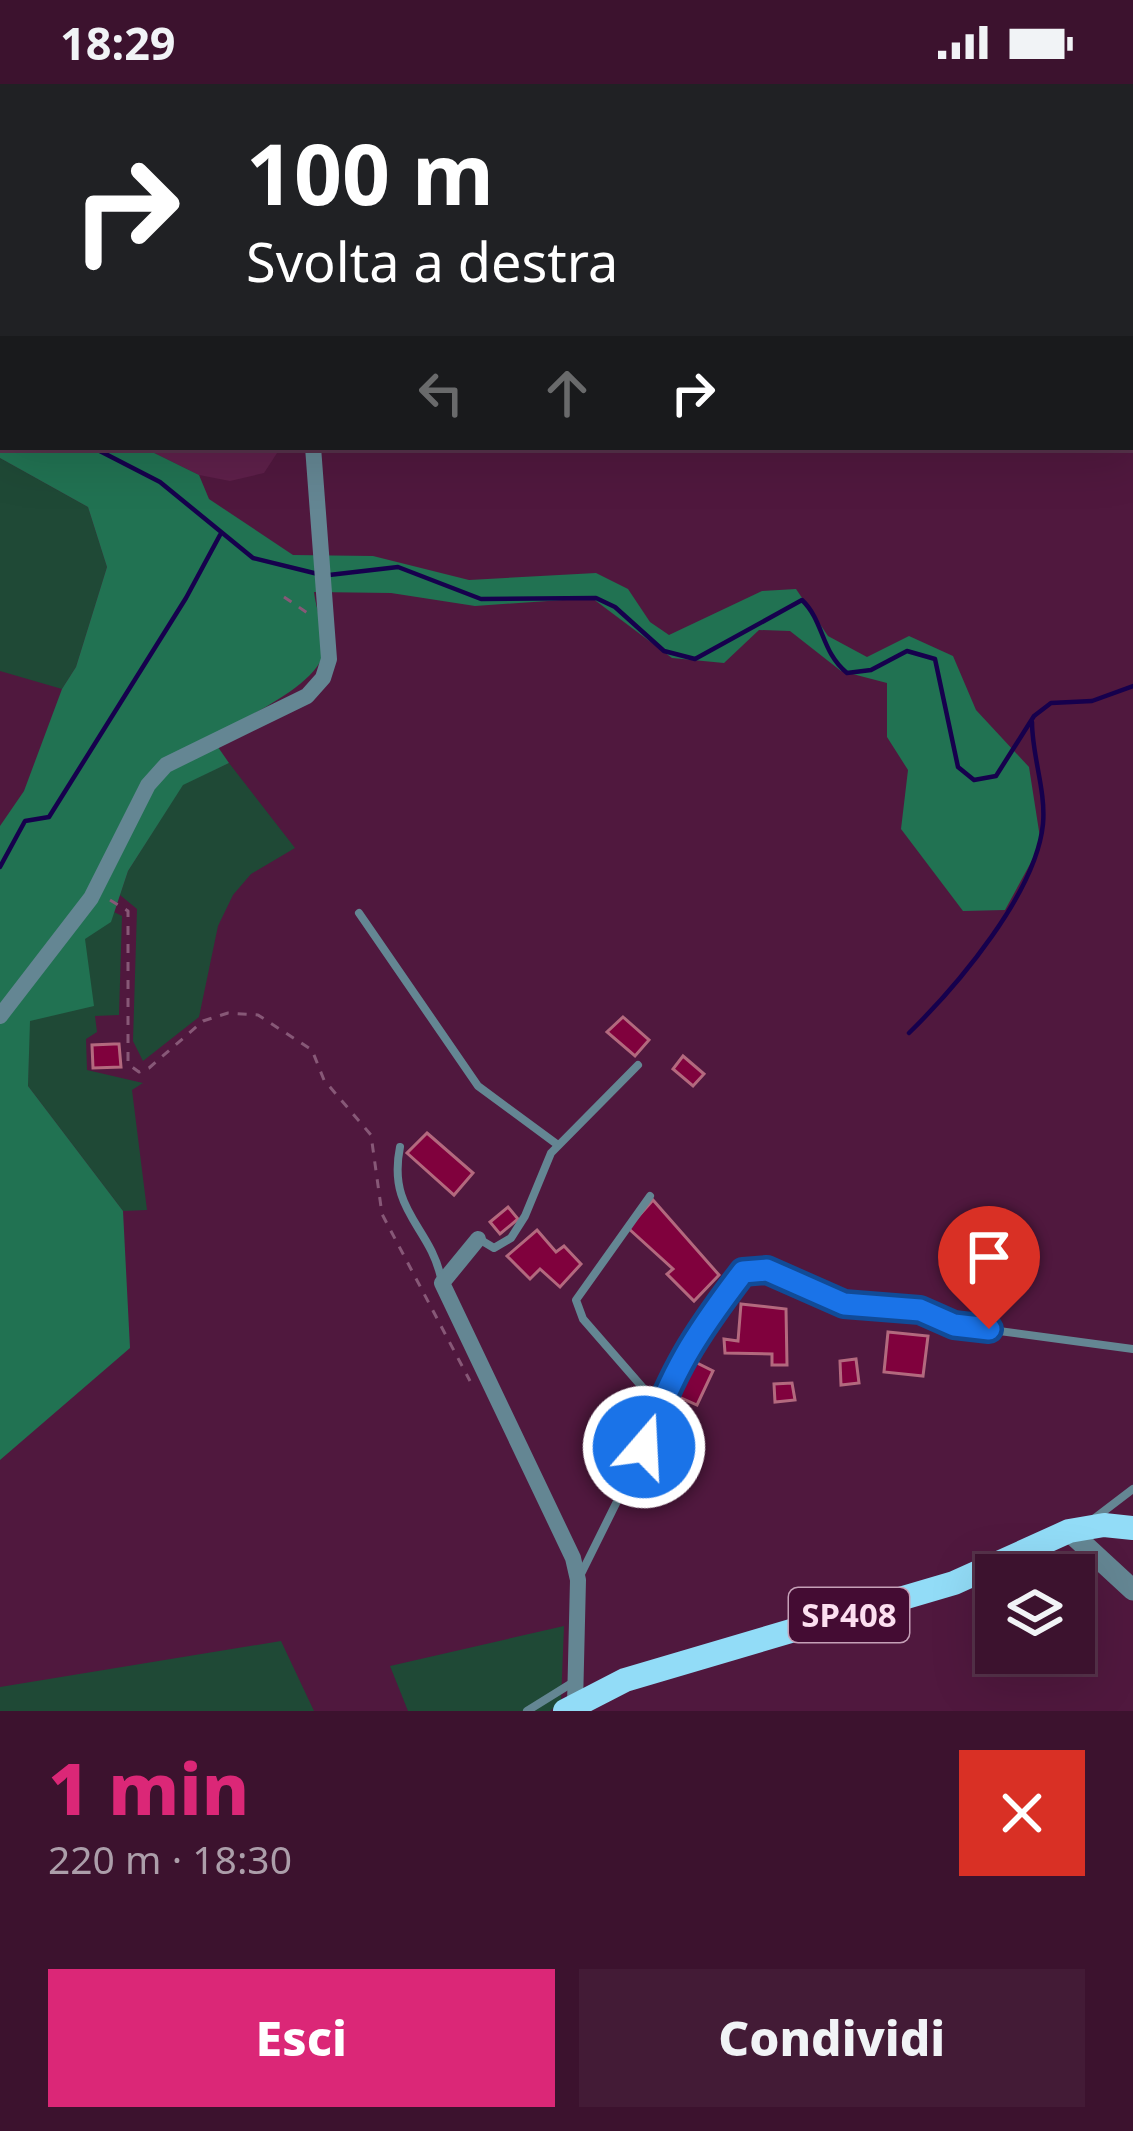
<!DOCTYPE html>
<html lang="it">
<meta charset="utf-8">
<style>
body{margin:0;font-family:"Noto Sans",sans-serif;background:#431b36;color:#f1f3f6;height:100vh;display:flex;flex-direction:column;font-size:45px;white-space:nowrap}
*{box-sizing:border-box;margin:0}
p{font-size:39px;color:#ac9eaa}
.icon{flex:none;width:66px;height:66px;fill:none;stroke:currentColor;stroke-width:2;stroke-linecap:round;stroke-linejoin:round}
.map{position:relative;height:1627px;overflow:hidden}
.sheet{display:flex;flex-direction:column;background:#3c122e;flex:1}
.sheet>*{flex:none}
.top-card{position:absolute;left:0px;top:0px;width:1134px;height:366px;box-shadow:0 12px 48px #0002,0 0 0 3px #55324a;background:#202124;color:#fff;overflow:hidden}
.buttons{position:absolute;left:975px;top:1470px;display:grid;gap:24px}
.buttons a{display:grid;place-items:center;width:120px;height:120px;border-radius:0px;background:#3c122e;box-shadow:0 12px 48px #0002,0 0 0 3px #55324a;font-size:60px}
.pin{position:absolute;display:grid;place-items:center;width:102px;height:102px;color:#fff;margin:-123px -51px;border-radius:50% 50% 50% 0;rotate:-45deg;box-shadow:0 0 12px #0007}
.pin .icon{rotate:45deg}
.me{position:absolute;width:132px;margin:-66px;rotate:19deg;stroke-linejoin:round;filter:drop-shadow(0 0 9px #0008)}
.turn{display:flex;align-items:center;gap:42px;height:252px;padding:0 48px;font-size:54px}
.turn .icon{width:156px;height:156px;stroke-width:2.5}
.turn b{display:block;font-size:84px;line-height:102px}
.lanes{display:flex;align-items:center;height:114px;padding:0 48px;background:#0003;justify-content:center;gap:60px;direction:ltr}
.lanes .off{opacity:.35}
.round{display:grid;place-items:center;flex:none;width:126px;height:126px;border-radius:0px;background:#431b36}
.summary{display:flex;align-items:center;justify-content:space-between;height:204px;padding:0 48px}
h1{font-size:72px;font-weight:800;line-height:90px;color:#db2777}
.button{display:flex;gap:24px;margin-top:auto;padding:24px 48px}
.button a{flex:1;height:138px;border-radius:0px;background:#db2777;color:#fff;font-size:48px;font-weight:800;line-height:138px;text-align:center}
.button a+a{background:#431b36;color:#f1f3f6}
.status{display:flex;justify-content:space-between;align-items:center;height:84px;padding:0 60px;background:#3c122e;direction:ltr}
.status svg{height:33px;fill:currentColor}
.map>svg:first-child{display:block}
.built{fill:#5e204a}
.green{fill:#1f4936}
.forest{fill:#217252}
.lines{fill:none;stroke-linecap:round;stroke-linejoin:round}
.stream{stroke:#16004d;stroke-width:4.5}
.building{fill:#80013d;stroke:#b3697e;stroke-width:3}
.path{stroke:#875877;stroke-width:3;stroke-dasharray:9 9;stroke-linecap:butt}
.service{stroke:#648693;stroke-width:8}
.minor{stroke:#648693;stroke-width:16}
.tertiary{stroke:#648693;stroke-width:21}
.primary{stroke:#92dcf7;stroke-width:24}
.route-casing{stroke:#114b97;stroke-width:30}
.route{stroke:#1a73e8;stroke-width:21}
.labels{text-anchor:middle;stroke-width:12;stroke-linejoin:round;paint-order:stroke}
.shield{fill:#440c33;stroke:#c5a0b7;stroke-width:3}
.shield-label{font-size:33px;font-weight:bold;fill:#fcdff0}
</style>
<div class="status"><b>18:29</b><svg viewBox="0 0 49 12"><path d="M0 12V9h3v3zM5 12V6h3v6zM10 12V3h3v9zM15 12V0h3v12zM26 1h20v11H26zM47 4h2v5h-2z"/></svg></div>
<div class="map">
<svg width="1133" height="1627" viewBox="0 0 1133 1627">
<rect width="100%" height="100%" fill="#50183e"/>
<!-- built -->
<path class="built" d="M 142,363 L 281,363 L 264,389 L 230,397 L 199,391 Z"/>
<!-- green -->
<path class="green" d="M 0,0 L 309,0 L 3,3 L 3,281 Z
M 0,374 L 88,423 L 107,483 L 76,583 L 62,605 L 0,587 Z
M 229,679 L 295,764 L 251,790 L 233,811 L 218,842 L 199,933 L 143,977 L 133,957 L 137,825 L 120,811 L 128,787 L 183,700 Z
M 114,828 L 122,832 L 119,931 L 95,932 L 97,948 L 86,955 L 87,986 L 143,999 L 132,1006 L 147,1126 L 123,1127 L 28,1002 L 29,936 L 84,855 L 110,838 Z
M 564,1542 L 561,1618 L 550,1627 L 408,1627 L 390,1582 Z
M 281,1557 L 314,1627 L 0,1627 L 0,1603 Z"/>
<!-- forest -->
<path class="forest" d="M 0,281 L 3,363 L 142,363 L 199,391 L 209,415 L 293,471 L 373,472 L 469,496 L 596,489 L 628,505 L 650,538 L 669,551 L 762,507 L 796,505 L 828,552 L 867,573 L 909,552 L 953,572 L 976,626 L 1029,683 L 1041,760 L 1005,826 L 963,827 L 901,745 L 908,686 L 887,653 L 887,599 L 841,587 L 790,547 L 759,546 L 724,579 L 672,574 L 592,514 L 475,522 L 391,509 L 314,508 C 316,526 325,548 324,566 C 321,601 239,636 211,653 L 229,679 L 183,701 L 128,787 L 111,838 L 85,855 L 94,922 L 30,937 L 28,1002 L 123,1127 L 130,1264 L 0,1376 L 0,742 L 24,707 L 62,605 L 76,583 L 107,483 L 88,423 L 0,374 Z"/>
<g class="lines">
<!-- stream -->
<path class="stream" d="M 0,331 L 3,333
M 92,363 L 160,398 L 253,474 L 318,490
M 329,491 L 398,483 L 481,515 L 596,514 L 615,523 L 664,567 L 695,575 L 802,516 C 824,537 821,568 847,589 L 871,586 L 907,567 L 935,575 L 958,683 L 974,696 L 996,692 L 1034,632 L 1051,619 L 1092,617 L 1133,602
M 0,783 L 25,737 L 49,733 L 186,514 L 220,451
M 909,949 C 958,901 1036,809 1043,740 C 1046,706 1032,672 1032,638"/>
</g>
<!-- building -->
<path class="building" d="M 623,933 L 649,956 L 635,972 L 607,948 Z
M 114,960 L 119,960 L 121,983 L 93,984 L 92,961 Z
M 683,972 L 704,990 L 693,1002 L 673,985 Z
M 427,1049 L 473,1089 L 454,1111 L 407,1069 Z
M 653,1116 L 719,1191 L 694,1217 L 667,1190 L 673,1185 L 628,1144 Z
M 508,1123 L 518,1135 L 500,1150 L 490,1138 Z
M 537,1146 L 556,1168 L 564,1162 L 581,1180 L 560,1203 L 540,1185 L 530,1195 L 507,1172 Z
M 741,1220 L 786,1225 L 787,1281 L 772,1281 L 772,1270 L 725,1269 L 724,1255 L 738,1257 Z
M 888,1248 L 928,1252 L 923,1292 L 884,1288 Z
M 687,1274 L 713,1287 L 697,1321 L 670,1309 Z
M 856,1275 L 859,1299 L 841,1301 L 840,1277 Z
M 792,1299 L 795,1316 L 775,1318 L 774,1300 Z
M 683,1375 L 685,1402 L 660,1404 L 656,1376 Z"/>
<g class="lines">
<!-- path -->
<path class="path" d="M 1131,296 L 1133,298
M 284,513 L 309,530
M 110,816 L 128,827 L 128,980 L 139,988 L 149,984 L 203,937 L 228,929 L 258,931 L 312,966 L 324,996 L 371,1051 L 382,1130 L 470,1297"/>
<!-- service -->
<path class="service" d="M 322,3 L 322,0
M 359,829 L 478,1002 L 558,1061
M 400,1063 C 387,1127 430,1142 441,1194
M 479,1155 L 494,1164 L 511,1154 L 525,1132 L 551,1069 L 638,981
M 657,1320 L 692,1251 L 743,1188 L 767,1186 L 844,1220 L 920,1226 L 954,1241 L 1133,1265
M 1091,1437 L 1133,1405
M 581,1490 L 644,1363 L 657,1320 L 583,1235 L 576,1216 L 650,1112
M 527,1627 L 572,1599"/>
<!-- minor -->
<path class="minor" d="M 590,3 L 614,0
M 0,932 L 91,814 L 148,701 L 166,681 L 307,612 L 323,594 L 329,575 L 313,363
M 478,1155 L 442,1199 L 573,1474 L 578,1496 L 575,1620"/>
<!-- tertiary -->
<path class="tertiary" d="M 1069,1447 L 1133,1506"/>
<!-- primary -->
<path class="primary" d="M 565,1627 L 625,1596 L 954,1499 L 1069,1447 L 1104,1441 L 1133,1444"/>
</g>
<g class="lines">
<!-- route casing -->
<g class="route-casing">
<path id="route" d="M 644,1363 C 674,1285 692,1255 743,1188 L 767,1186 L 844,1220 L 920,1226 L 954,1241 L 989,1245"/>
</g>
<!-- route -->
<use href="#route" class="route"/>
</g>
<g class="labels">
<!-- shield labels -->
<rect class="shield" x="789" y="1504" width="120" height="54" rx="9"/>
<g class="shield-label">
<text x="849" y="1543">SP408</text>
</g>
</g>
</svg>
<div class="buttons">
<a><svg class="icon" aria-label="layers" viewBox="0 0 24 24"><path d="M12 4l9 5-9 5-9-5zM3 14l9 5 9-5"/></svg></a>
</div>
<div class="pin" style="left:989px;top:1245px;background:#d93025"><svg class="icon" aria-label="arrive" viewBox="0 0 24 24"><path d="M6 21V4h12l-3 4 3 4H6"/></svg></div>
<svg class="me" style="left:644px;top:1363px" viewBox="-20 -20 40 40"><circle r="17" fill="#1a73e8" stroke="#fff" stroke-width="3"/><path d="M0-11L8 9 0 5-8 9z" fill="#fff"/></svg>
<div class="top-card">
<div class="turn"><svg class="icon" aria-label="right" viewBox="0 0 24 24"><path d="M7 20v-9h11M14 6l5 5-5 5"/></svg><div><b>100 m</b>Svolta a destra</div></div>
<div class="lanes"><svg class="icon off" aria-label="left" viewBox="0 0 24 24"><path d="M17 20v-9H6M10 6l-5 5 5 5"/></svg><svg class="icon off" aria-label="ahead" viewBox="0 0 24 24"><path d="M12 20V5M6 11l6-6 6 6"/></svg><svg class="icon" aria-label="right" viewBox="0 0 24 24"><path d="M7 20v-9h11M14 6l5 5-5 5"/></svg></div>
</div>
</div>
<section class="sheet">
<div class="summary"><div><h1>1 min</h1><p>220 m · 18:30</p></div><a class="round" style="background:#d93025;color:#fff"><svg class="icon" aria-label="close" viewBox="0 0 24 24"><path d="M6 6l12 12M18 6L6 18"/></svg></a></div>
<div class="button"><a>Esci</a><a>Condividi</a></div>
</section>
